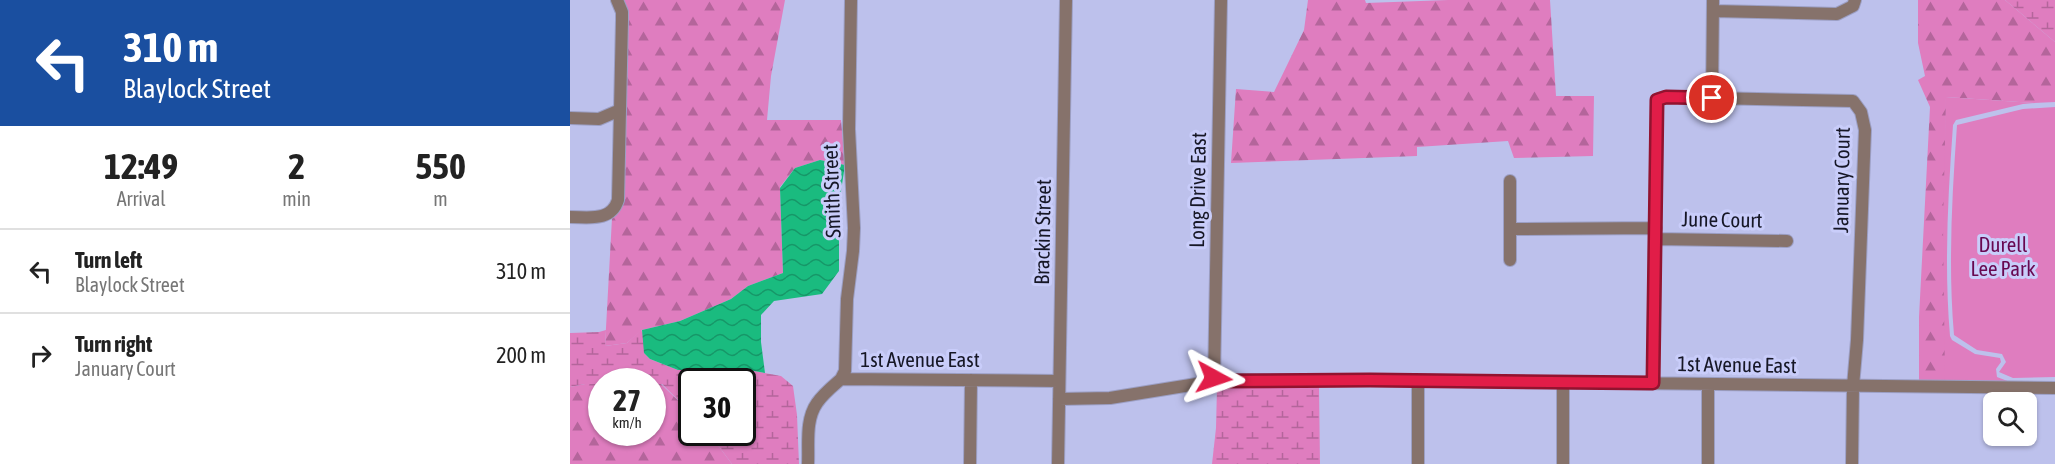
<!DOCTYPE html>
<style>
body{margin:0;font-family:"Asap Condensed",sans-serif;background:#f6f6f6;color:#222;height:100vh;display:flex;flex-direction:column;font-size:22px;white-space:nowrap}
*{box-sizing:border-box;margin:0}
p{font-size:20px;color:#767676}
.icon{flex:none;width:33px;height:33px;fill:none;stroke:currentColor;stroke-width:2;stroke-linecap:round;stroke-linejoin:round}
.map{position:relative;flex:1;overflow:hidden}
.drawer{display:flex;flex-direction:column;background:#fff;width:570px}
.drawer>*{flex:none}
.banner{background:#1a4fa0;color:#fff;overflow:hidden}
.fabs{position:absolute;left:1413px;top:392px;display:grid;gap:12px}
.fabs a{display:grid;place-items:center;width:54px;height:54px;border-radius:9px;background:#fff;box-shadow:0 2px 4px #0004;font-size:30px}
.speed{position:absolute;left:18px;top:368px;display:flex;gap:12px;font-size:30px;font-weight:700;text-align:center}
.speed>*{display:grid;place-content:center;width:78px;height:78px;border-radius:50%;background:#fff;box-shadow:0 2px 4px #0004;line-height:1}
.speed small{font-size:15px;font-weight:400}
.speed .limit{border:3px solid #111;border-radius:9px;background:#fff;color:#111}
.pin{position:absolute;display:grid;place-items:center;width:51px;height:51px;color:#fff;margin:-26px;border:3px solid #fff;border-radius:50%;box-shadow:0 2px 6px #0007}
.me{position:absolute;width:66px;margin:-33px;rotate:95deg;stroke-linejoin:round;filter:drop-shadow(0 0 4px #0008)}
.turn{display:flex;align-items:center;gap:21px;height:126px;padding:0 24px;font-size:27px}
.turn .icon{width:78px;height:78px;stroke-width:2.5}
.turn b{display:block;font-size:42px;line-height:51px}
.eta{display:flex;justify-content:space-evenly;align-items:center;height:102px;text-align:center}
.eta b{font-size:36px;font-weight:700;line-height:42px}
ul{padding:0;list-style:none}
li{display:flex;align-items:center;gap:18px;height:84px;padding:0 24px;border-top:2px solid #e0e0e0}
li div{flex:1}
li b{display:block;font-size:22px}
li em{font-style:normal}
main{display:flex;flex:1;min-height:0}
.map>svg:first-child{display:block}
.forest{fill:url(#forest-firs)}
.wetland{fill:url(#wetland-marsh)}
.park{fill:#df7dbf}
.water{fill:url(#water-waves)}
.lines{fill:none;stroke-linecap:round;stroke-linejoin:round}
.minor-casing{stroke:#9c9fc4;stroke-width:14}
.minor{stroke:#86726b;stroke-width:12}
.route-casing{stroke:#92132f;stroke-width:15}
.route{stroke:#e11d48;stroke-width:10}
.labels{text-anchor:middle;stroke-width:6;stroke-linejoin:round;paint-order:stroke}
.street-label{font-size:21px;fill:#161726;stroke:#c9cdfa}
.park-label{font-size:21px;fill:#680851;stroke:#c9cdfa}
</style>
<main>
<section class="drawer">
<div class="banner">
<div class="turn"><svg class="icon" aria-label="left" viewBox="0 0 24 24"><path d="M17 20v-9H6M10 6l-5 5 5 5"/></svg><div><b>310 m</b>Blaylock Street</div></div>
</div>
<div class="eta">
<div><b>12:49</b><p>Arrival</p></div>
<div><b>2</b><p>min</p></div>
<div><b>550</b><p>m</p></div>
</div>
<ul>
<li><svg class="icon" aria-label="left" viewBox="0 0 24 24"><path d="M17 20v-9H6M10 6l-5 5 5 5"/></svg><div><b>Turn left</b><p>Blaylock Street</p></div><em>310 m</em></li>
<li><svg class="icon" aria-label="right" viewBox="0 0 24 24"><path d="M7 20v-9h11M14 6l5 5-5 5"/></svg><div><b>Turn right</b><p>January Court</p></div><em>200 m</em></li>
</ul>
</section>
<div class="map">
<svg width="1485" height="464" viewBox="0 0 1485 464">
<defs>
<pattern id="forest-firs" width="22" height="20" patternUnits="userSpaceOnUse" patternTransform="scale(1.5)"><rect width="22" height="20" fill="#df7dbf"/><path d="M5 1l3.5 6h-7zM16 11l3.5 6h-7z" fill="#b4659b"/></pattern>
<pattern id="wetland-marsh" width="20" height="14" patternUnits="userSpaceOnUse" patternTransform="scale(1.5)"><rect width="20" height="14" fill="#df7dbf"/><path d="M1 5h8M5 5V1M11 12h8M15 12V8" fill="none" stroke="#b4659b"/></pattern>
<pattern id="water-waves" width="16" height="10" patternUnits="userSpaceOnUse" patternTransform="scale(1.5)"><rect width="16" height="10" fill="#1abb7f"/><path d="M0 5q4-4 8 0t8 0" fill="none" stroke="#169768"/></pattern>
</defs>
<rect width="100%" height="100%" fill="#bdc1ec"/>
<!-- forest -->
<path class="forest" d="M 53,0 L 215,0 L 201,76 L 197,120 L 271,120 L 275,165 L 250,160 L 225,168 L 210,187 L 213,273 L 178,286 L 161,299 L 110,321 L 72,330 L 57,343 L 35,346 L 42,218 L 49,211 L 55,113 L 56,112 Z
M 738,0 L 795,0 L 796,3 L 878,0 L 980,0 L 986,96 L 1024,96 L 1023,156 L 944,158 L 938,141 L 847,147 L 847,156 L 661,163 L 666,89 L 704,92 L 734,30 Z
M 1348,0 L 1435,0 L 1485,42 L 1485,102 L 1464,103 L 1376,97 L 1375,381 L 1349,381 L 1349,317 L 1360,107 L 1348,80 L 1355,76 L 1348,43 Z
M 15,384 L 31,384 L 32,432 L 82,432 L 83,384 L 91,384 L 121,413 L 122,432 L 138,432 L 162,464 L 0,464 L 0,387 Z"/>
<!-- wetland -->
<path class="wetland" d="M 1435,0 L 1485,0 L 1485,42 Z
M 36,330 L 35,346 L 57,343 L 71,330 L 74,335 L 74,353 L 80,359 L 108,370 L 173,369 L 211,376 L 223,386 L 227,415 L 229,464 L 162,464 L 138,432 L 172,432 L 172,381 L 122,381 L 121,413 L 92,384 L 83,384 L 82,381 L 32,381 L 31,384 L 15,384 L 0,387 L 0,333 L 29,332 Z
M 749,385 L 750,464 L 642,464 L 646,428 L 647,387 Z"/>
<!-- park -->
<path class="park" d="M 1376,97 L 1465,103 L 1453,104 L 1386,120 L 1383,125 C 1378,196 1374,265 1380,336 L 1382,340 L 1405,354 L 1430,358 L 1431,362 L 1426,369 L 1427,377 L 1440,382 L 1375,381 L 1373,227 Z
M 1485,107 L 1485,377 L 1443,378 L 1429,372 L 1436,362 L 1432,354 L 1407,350 L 1384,335 C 1378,265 1382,196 1387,125 L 1453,109 Z"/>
<!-- water -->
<path class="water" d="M 250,160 L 275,165 L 269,204 L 269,271 L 252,294 L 204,301 L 191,315 L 191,342 L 195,373 L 173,369 L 108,370 L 80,359 L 74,353 L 72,330 L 110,321 L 161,299 L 178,286 L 213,273 L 210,188 L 225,168 Z"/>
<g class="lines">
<!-- minor casing -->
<g class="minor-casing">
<path id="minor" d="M 1143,11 L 1267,14 L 1283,6 L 1285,0
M 1142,98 L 1143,0
M 0,118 L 29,119 L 50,110
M 0,217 C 19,217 41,222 48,200 L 52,20 L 52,12 L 47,0
M 940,229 L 1086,228
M 1086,239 L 1217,241
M 940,260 L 940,181
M 271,379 L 275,371 L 277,299 L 283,251 L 284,228 L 279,129 L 281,0
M 848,381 L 848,464
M 644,382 L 651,0
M 1083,383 L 1087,100 L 1096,97 L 1283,101 L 1291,112 L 1295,130 L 1287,340 L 1283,386 L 1282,464
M 489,399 L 540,398 L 639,382 L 673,380 L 800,380 L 1485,388
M 238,464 C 239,444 235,420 247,403 C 253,394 263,386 271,379 L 489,381
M 400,464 L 401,380
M 488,464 L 496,0
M 993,464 L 993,383
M 1138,464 L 1138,384"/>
</g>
<!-- minor -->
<use href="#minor" class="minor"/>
</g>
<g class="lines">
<!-- route casing -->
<g class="route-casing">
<path id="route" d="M 644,378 L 644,381 L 800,380 L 1083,383 L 1087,100 L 1096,97 L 1142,98"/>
</g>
<!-- route -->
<use href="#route" class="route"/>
</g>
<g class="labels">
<!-- street labels -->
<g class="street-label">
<text transform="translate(1272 180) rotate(-89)" y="7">January Court</text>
<text transform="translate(628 190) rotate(-89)" y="7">Long Drive East</text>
<text transform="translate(262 191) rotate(-92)" y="7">Smith Street</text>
<text transform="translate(1152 220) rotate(1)" y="7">June Court</text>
<text transform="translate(473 232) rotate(-89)" y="7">Brackin Street</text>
<text x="350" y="367">1st Avenue East</text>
<text transform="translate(1167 365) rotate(1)" y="7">1st Avenue East</text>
</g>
<!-- park labels -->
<g class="park-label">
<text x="1433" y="252">Durell<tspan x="1433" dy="24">Lee Park</tspan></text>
</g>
</g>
</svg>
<div class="fabs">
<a><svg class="icon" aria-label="search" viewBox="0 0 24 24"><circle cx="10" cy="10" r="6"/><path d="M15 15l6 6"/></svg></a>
</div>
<div class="speed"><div>27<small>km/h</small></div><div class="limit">30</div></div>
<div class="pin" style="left:1142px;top:98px;background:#d93025"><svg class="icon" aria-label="arrive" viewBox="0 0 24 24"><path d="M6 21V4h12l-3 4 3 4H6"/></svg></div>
<svg class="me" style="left:644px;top:378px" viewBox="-20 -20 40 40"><path d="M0-17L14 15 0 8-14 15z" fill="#e11d48" stroke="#fff" stroke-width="4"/></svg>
</div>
</main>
